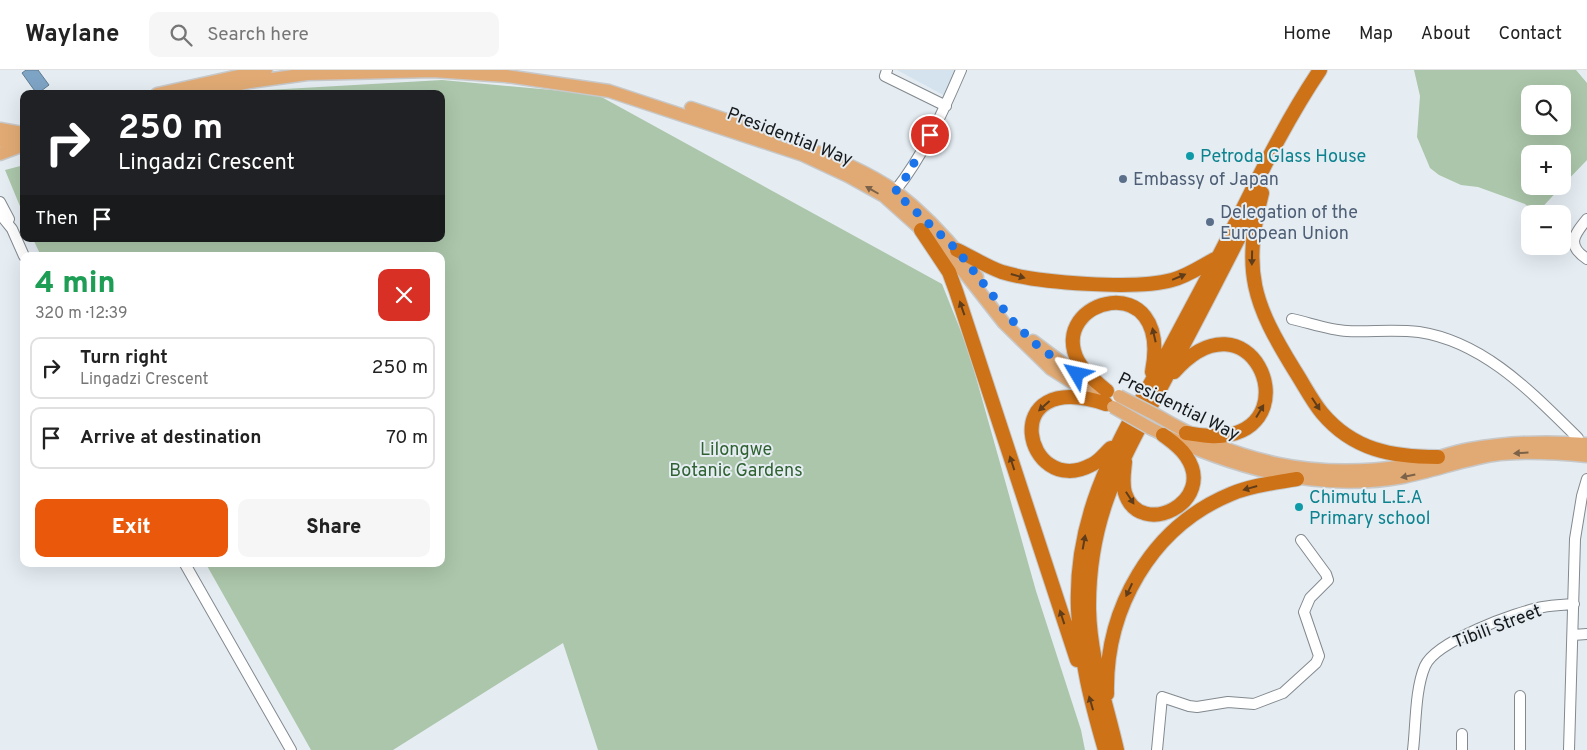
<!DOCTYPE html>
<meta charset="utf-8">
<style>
body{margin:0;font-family:Overpass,sans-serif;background:#f6f6f6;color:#222;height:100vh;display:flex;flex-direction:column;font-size:19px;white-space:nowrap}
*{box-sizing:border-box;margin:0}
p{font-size:16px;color:#767676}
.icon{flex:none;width:28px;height:28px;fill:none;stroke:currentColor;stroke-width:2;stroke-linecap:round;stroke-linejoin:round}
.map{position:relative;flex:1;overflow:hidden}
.side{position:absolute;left:20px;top:182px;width:425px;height:315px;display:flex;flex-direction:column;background:#fff;border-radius:10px;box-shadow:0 5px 20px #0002}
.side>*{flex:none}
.guide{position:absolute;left:20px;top:20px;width:425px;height:152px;border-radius:10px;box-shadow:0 5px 20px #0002;background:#202124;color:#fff;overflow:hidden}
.fabs{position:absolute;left:1521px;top:15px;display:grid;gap:10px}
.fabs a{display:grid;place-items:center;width:50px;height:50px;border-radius:10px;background:#fff;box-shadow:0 5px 20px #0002;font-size:25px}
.pin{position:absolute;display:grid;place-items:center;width:42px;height:42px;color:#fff;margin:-21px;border:2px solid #fff;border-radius:50%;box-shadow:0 1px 5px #0007}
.me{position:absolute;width:55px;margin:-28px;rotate:306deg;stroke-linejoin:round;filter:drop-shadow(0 0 4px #0008)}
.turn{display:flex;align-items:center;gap:18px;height:105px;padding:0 15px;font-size:22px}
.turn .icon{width:65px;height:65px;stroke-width:2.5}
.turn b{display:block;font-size:35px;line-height:42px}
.then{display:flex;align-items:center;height:48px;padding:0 15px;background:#0003;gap:10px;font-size:19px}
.round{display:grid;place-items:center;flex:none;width:52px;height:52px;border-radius:10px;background:#f6f6f6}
.overview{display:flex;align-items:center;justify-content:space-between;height:85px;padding:0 15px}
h1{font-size:30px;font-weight:800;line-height:38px;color:#1e9e55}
.action{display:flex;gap:10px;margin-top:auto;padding:10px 15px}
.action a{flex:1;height:58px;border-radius:10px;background:#ea580c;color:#fff;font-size:20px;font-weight:800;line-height:58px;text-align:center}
.action a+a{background:#f6f6f6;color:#222}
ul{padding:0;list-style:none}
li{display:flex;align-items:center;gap:15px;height:62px;margin:0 10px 8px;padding:0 5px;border:2px solid #e0e0e0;border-radius:10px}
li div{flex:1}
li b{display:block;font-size:19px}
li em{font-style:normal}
header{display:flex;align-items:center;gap:30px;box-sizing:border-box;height:70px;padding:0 25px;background:#fff;border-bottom:1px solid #e0e0e0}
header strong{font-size:24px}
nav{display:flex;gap:28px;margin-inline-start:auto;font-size:18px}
.search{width:350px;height:45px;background:#f6f6f6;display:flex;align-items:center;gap:12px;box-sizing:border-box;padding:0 18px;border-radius:10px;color:#767676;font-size:19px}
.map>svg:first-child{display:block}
.built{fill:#d5e3ef}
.green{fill:#abc6aa;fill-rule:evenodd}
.water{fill:#7ea4c5;stroke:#5f7b92}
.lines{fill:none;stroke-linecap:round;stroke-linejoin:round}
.minor-casing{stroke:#82898f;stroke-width:12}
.major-casing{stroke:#c7c8c9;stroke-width:15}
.highway-casing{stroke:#c7c8c9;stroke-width:16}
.minor{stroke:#fff;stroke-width:10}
.major{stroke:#e1aa74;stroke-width:12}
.highway{stroke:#cd7217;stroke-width:14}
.major-bridge-casing{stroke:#c7c8c9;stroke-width:15;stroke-linecap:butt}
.major-bridge{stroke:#e1aa74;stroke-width:12}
.oneway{fill:#7c6248}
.oneway2{fill:#603d1a}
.route{stroke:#1a73e8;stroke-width:9;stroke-dasharray:0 16.2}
.culture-dot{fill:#0f9aa8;stroke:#e5edf3;stroke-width:2}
.service-dot{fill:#5c6f8a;stroke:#e5edf3;stroke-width:2}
.labels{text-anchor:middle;stroke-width:4;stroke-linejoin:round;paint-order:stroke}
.street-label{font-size:18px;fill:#171a1c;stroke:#e5edf3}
.culture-label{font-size:18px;fill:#0d838f;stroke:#e5edf3;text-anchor:start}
.service-label{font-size:18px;fill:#4e5e75;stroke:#e5edf3;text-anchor:start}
.park-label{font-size:18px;fill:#306231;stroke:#e5edf3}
</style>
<header>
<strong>Waylane</strong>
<div class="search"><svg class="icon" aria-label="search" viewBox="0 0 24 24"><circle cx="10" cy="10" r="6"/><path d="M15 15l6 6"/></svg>Search here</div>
<nav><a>Home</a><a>Map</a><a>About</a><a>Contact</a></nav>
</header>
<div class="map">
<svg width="1587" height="680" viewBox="0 0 1587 680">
<rect width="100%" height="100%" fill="#e5edf3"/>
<!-- built -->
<path class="built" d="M 897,0 L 956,0 L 945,26 Z"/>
<!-- green -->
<path class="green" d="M 1414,0 L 1576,0 L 1587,13 L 1587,90 L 1562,116 L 1562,84 L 1530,84 L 1530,116 L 1562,116 L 1536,144 L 1525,134 L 1478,117 L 1461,115 L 1439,105 L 1430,98 L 1417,67 L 1420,26 ZM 1530,24 L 1562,24 L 1562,56 L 1530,56 Z
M 442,10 L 596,24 L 942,214 L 968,279 L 1036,521 L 1081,660 L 1085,680 L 598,680 L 563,573 L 393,680 L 311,680 L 206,494 L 441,494 L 441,186 L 41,186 L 33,169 L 441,169 L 441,24 L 254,24 L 267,20 Z
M 24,95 L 24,146 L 5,100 Z"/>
<!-- water -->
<path class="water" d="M 26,0 L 38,0 L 49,15 L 37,24 L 22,3 Z"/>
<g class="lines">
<!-- minor casing -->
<g class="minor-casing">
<path id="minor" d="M 887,0 L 885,6 L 946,36
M 895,121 C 923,86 943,42 961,0
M 0,132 L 9,149
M 0,144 L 12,159 L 24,186
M 1587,149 C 1574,165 1566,175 1587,189
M 1292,249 C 1310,253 1329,260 1347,261 C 1371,262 1396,259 1419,262 C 1485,272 1533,324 1578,368
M 185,494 L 291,680
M 1573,565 L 1587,564
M 1520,626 L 1520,680
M 1157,680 L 1162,627 L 1189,636 L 1197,637 L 1228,632 L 1254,634 L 1283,623 L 1316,593 L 1319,586 L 1304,542 L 1310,528 L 1328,510 L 1326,504 L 1301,470
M 1413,680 C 1416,655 1415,619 1425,596 C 1436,571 1516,542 1543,537 C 1553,535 1563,535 1574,534
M 1462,680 L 1462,664
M 1569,680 L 1575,469 L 1582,426 L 1587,409"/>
</g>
<!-- major casing -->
<g class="major-casing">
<path id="major" d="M 157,24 L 266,0
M 194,24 L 250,12 L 307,4 L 433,1 L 506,6 L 609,21 L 803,85 L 848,106 L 884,126 L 933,170 L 964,202 L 1004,253 L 1051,299 L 1102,331
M 691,38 L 774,66
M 0,59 L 22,63
M 0,71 L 24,64
M 795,74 C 830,86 865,100 895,121 C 925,144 955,177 977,207
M 0,84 L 24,75
M 1033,271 L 1077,304 L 1094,314
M 1158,346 C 1236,392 1314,410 1404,396 C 1427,392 1448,383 1470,379 C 1509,372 1548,371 1587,374
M 1150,358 C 1228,397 1315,423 1403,407 C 1435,401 1467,388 1500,384 C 1529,381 1558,383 1587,386"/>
</g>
<!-- highway casing -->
<g class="highway-casing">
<path id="highway" d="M 1262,123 C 1242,202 1253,233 1295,301 C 1304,315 1312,331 1322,343 C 1353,380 1392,387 1438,387
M 921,160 L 949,202 L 956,221 L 1077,590
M 957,180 C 972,187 987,197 1002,202 C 1038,213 1136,220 1172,210 C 1188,206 1203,195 1217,188
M 1174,302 C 1249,218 1307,350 1228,365 C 1214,368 1200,365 1186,363
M 1107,321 C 1097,312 1084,303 1078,291 C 1046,229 1173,195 1152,302
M 1106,334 C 994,296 1025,430 1091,395 C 1099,392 1105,383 1111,378
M 1125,392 C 1124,402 1122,413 1125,423 C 1140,470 1218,432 1186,386 C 1180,377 1171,371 1163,365
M 1107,624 C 1105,539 1151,457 1231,424 C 1252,415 1275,413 1297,409
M 1105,680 C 1091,632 1080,589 1078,539 C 1074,441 1119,371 1164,289 C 1180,259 1196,229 1212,199 C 1247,133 1278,62 1320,0
M 1117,680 C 1106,632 1090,588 1089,539 C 1088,439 1127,383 1171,298 C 1199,246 1226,193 1253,140"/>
</g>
<!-- minor -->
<use href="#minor" class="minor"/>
<!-- major -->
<use href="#major" class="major"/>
<!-- highway -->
<use href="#highway" class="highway"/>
<!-- major-bridge casing -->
<g class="major-bridge-casing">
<path id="major-bridge" d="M 1119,326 L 1158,346
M 1113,337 L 1150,358"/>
</g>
<!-- major-bridge -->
<use href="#major-bridge" class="major-bridge"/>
</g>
<!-- one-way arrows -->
<defs><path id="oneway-solid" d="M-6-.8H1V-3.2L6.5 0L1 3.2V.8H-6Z" transform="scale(1.25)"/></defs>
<g class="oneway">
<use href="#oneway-solid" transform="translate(872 120) rotate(-150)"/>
<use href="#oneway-solid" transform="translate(1521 383) rotate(177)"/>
<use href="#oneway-solid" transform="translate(1408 406) rotate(168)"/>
</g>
<g class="oneway2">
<use href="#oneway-solid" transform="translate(1252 188) rotate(91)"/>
<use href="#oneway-solid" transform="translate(1018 206) rotate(16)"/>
<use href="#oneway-solid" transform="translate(1179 207) rotate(-23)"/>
<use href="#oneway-solid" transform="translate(962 238) rotate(-109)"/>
<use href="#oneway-solid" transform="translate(1154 265) rotate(-103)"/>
<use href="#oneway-solid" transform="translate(1316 334) rotate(57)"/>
<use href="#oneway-solid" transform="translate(1044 336) rotate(138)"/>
<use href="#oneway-solid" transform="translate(1260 341) rotate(-59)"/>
<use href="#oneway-solid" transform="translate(1012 393) rotate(-108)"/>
<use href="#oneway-solid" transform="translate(1250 418) rotate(164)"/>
<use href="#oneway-solid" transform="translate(1130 428) rotate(57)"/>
<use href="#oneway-solid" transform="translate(1084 472) rotate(-80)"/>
<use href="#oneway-solid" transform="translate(1129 520) rotate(115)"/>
<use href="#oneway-solid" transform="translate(1062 547) rotate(-108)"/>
<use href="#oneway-solid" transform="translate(1091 633) rotate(-106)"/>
</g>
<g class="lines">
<!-- route -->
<path class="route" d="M 930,65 L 906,107 L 895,122 L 957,180 L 1016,255 L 1039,277 L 1077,304"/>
</g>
<!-- markers -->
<g class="culture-dot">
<circle cx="1190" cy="86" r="5"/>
<circle cx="1299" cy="437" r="5"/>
</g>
<g class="service-dot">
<circle cx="1123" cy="109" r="5"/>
<circle cx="1210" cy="152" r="5"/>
</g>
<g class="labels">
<!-- street labels -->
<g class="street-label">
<text transform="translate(790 66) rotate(21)" y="6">Presidential Way</text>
<text transform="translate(1179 336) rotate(26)" y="6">Presidential Way</text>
<text transform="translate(1497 556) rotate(-21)" y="6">Tibili Street</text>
</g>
<!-- culture labels -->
<g class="culture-label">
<text x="1200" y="92">Petroda Glass House</text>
<text x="1309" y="433">Chimutu L.E.A<tspan x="1309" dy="21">Primary school</tspan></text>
</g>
<!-- service labels -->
<g class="service-label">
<text x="1133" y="115">Embassy of Japan</text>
<text x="1220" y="148">Delegation of the<tspan x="1220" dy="21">European Union</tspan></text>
</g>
<!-- park labels -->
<g class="park-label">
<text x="736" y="385">Lilongwe<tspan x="736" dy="21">Botanic Gardens</tspan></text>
</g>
</g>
</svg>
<div class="fabs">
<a><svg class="icon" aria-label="search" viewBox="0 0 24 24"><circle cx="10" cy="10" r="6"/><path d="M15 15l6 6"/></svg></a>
<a>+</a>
<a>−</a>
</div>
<div class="pin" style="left:930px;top:65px;background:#d93025"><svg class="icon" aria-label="arrive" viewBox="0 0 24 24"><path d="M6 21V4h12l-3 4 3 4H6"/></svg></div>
<svg class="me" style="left:1077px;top:304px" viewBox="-20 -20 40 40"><path d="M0-17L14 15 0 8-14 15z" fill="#1a73e8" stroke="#fff" stroke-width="4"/></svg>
<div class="guide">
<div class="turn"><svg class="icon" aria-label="right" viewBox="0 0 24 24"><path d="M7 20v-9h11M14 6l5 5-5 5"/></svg><div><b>250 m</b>Lingadzi Crescent</div></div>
<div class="then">Then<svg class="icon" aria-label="arrive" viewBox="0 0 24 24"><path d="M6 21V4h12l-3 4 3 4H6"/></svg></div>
</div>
<section class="side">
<div class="overview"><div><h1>4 min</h1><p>320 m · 12:39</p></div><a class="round" style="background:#d93025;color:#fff"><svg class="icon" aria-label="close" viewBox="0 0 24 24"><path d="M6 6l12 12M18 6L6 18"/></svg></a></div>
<ul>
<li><svg class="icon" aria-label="right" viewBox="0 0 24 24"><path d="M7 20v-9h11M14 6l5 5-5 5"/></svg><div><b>Turn right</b><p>Lingadzi Crescent</p></div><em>250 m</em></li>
<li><svg class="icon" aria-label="arrive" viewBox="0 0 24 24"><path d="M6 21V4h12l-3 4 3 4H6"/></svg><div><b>Arrive at destination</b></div><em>70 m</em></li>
</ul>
<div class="action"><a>Exit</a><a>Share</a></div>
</section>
</div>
